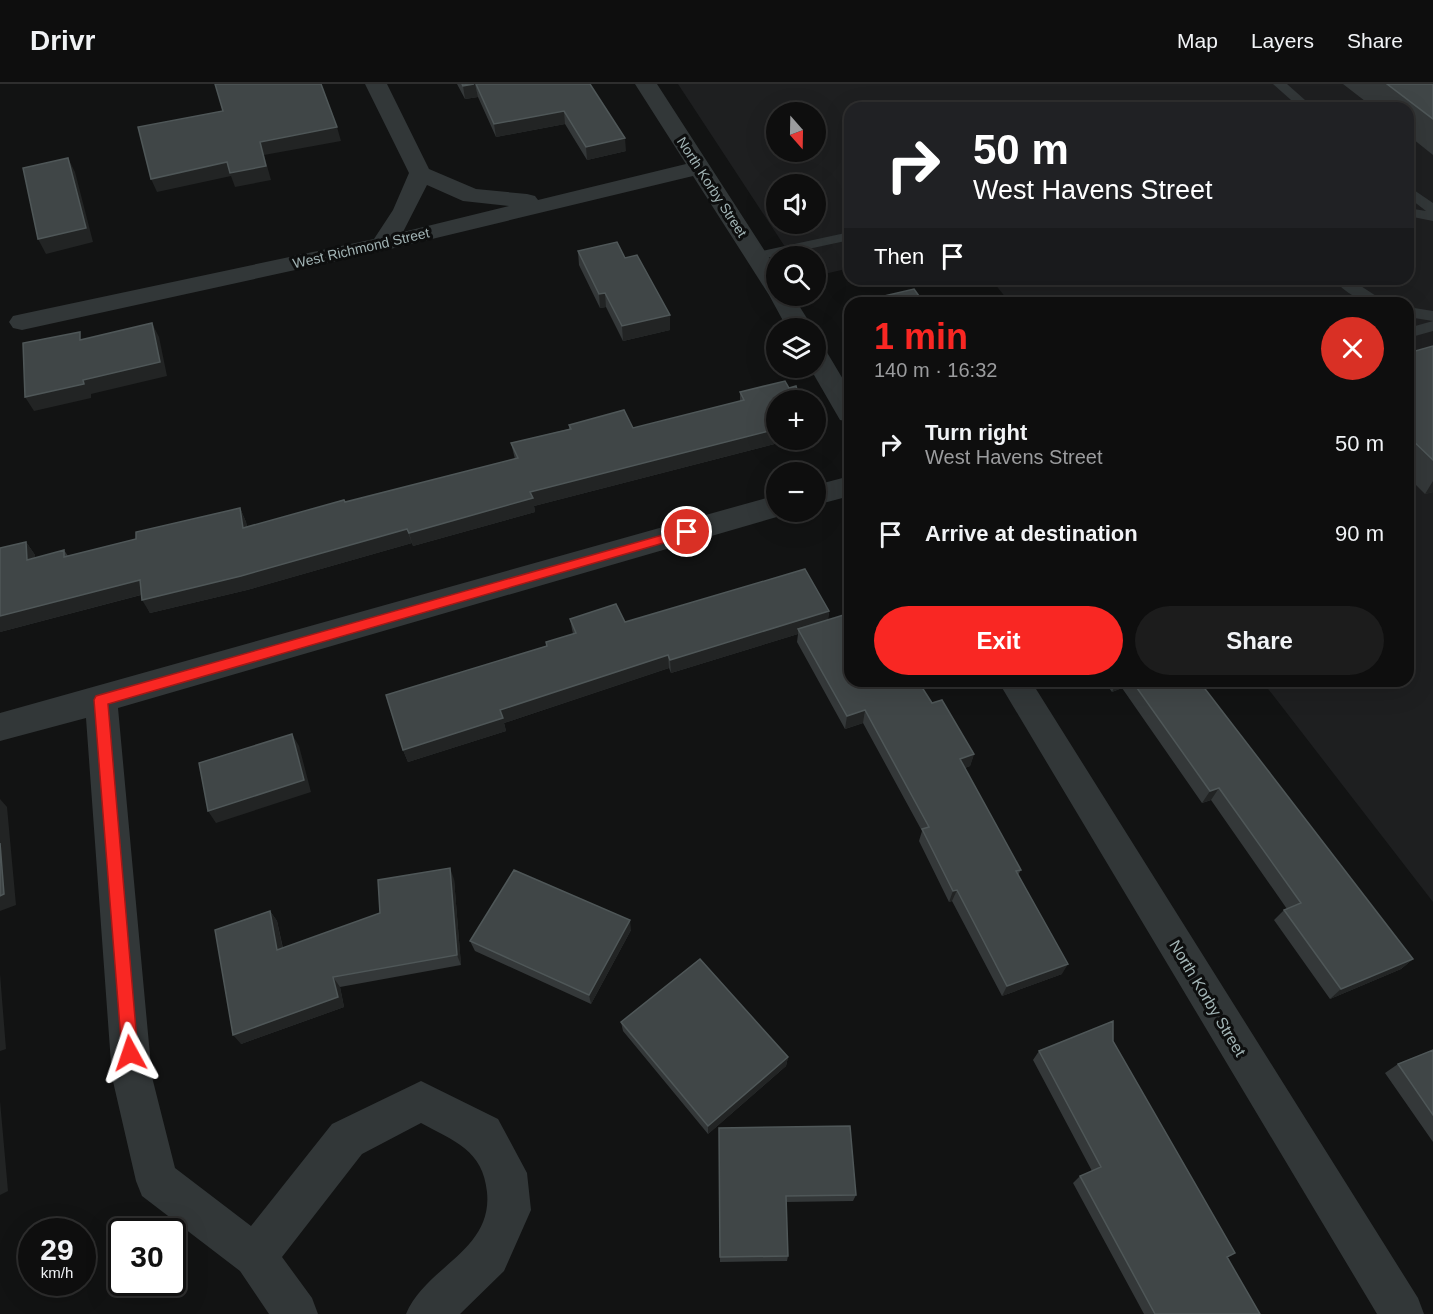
<!DOCTYPE html>
<meta charset="utf-8">
<style>
body{margin:0;font-family:Arial,sans-serif;background:#1c1c1c;color:#f1f3f6;height:100vh;display:flex;flex-direction:column;font-size:22px;white-space:nowrap}
*{box-sizing:border-box;margin:0}
p{font-size:20px;color:#9b9c9e}
.icon{flex:none;width:33px;height:33px;fill:none;stroke:currentColor;stroke-width:2;stroke-linecap:round;stroke-linejoin:round}
.map{position:relative;flex:1;overflow:hidden}
.panel{position:absolute;left:844px;top:213px;width:570px;height:390px;display:flex;flex-direction:column;background:#0e0e0e;border-radius:18px;box-shadow:0 6px 24px #0002,0 0 0 2px #2e2e2e}
.panel>*{flex:none}
.hud{position:absolute;left:844px;top:18px;width:570px;height:183px;border-radius:18px;box-shadow:0 6px 24px #0002,0 0 0 2px #2e2e2e;background:#202124;color:#fff;overflow:hidden}
.needle{width:39px;rotate:160deg}
.controls{position:absolute;left:766px;top:18px;display:grid;gap:12px}
.controls a{display:grid;place-items:center;width:60px;height:60px;border-radius:50%;background:#0e0e0e;box-shadow:0 6px 24px #0002,0 0 0 2px #2e2e2e;font-size:30px}
.speed{position:absolute;left:18px;top:1134px;display:flex;gap:12px;font-size:30px;font-weight:700;text-align:center}
.speed>*{display:grid;place-content:center;width:78px;height:78px;border-radius:50%;background:#0e0e0e;box-shadow:0 6px 24px #0002,0 0 0 2px #2e2e2e;line-height:1}
.speed small{font-size:15px;font-weight:400}
.speed .limit{border:3px solid #111;border-radius:9px;background:#fff;color:#111}
.pin{position:absolute;display:grid;place-items:center;width:51px;height:51px;color:#fff;margin:-26px;border:3px solid #fff;border-radius:50%;box-shadow:0 2px 6px #0007}
.me{position:absolute;width:66px;margin:-33px;rotate:355deg;stroke-linejoin:round;filter:drop-shadow(0 0 4px #0008)}
.turn{display:flex;align-items:center;gap:21px;height:126px;padding:0 30px;font-size:27px}
.turn .icon{width:78px;height:78px;stroke-width:2.5}
.turn b{display:block;font-size:42px;line-height:51px}
.then{display:flex;align-items:center;height:57px;padding:0 30px;background:#0003;gap:12px;font-size:22px}
.round{display:grid;place-items:center;flex:none;width:63px;height:63px;border-radius:32px;background:#1c1c1c}
.headline{display:flex;align-items:center;justify-content:space-between;height:102px;padding:0 30px}
h1{font-size:36px;font-weight:700;line-height:45px;color:#f92723}
.cta{display:flex;gap:12px;margin-top:auto;padding:12px 30px}
.cta a{flex:1;height:69px;border-radius:36px;background:#f92723;color:#fff;font-size:24px;font-weight:700;line-height:69px;text-align:center}
.cta a+a{background:#1c1c1c;color:#f1f3f6}
ul{padding:0;list-style:none}
li{display:flex;align-items:center;gap:18px;height:90px;padding:0 30px}
li div{flex:1}
li b{display:block;font-size:22px}
li em{font-style:normal}
header{display:flex;align-items:center;gap:36px;box-sizing:border-box;height:84px;padding:0 30px;background:#0e0e0e;border-bottom:2px solid #2e2e2e}
header strong{font-size:28px}
nav{display:flex;gap:33px;margin-inline-start:auto;font-size:21px}
.map>svg:first-child{display:block}
.built{fill:#1e1f20;fill-rule:evenodd}
.lines{fill:none;stroke-linecap:round;stroke-linejoin:round}
.lane{fill:#323738;fill-rule:evenodd}
.street{fill:#323738;fill-rule:evenodd}
.wall{fill:#343839}
.shaded-wall{fill:#222424}
.building{fill:#404647;stroke:#4f5758;stroke-width:1.5}
.route{fill:#f92723;stroke:#a21917;stroke-width:1.5}
.labels{text-anchor:middle;stroke-width:6;stroke-linejoin:round;paint-order:stroke}
.far-street-label{font-size:14px;fill:#a2b4b5;stroke:#0d0e0e}
.street-label{font-size:16px;fill:#a2b4b5;stroke:#0d0e0e}
</style>
<header>
<strong>Drivr</strong>
<nav><a>Map</a><a>Layers</a><a>Share</a></nav>
</header>
<div class="map">
<svg width="1433" height="1230" viewBox="0 0 1433 1230">
<rect width="100%" height="100%" fill="#121313"/>
<!-- built -->
<path class="built" d="M 678,0 L 1433,0 L 1433,818 L 1262,597 L 1408,597 L 1408,219 L 1010,219 L 991,195 L 1408,195 L 1408,24 L 850,24 L 850,184 L 816,192 L 816,172 L 791,172 ZM 777,28 L 816,28 L 816,68 L 777,68 ZM 777,100 L 816,100 L 816,140 L 777,140 Z"/>
<g class="lines">
<!-- lane -->
<path class="lane" d="M 1273,0 L 1287,0 L 1314,24 L 1300,24 Z
M 1206,16 L 1227,21 L 1228,24 L 1202,23 L 1200,20 Z
M 1408,102 L 1433,119 L 1433,137 L 1408,132 L 1408,124 L 1426,127 L 1408,113 Z
M 850,148 L 850,156 L 757,176 L 750,172 L 757,168 Z
M 1334,195 L 1350,195 L 1387,219 C 1365,219 1348,213 1334,195 Z
M 1408,223 L 1433,227 L 1433,237 L 1408,233 Z
M 1433,237 L 1433,247 L 1408,254 L 1408,244 Z"/>
<!-- street -->
<path class="street" d="M 365,0 L 387,0 L 429,85 L 476,105 L 527,110 L 535,112 L 538,116 L 686,80 L 635,0 L 657,0 L 777,186 L 777,212 L 793,212 L 813,244 L 787,244 L 769,211 L 693,92 L 382,167 L 22,246 L 13,244 L 9,238 L 13,232 L 22,230 L 374,155 L 393,126 L 409,89 ZM 427,101 L 463,117 L 509,122 L 403,148 Z
M 816,262 L 825,265 L 850,307 L 850,338 L 840,336 L 810,284 L 816,284 Z
M 850,392 L 850,412 L 816,421 L 816,401 Z
M 777,411 L 777,428 L 788,428 L 787,430 L 118,624 L 152,993 L 175,1084 L 251,1142 L 332,1040 L 421,997 L 498,1035 L 527,1089 L 531,1126 L 504,1187 L 460,1230 L 406,1230 C 425,1183 493,1167 487,1108 C 483,1066 454,1057 421,1039 L 362,1070 L 282,1173 L 312,1214 L 318,1230 L 269,1230 L 240,1187 L 142,1112 L 136,1097 L 112,993 L 86,634 L 0,657 L 0,629 Z
M 998,597 L 1031,597 L 1418,1214 L 1424,1230 L 1377,1230 Z"/>
</g>
<!-- wall -->
<path class="wall" d="M 457,0 L 590,0 L 626,67 L 587,76 L 565,40 L 496,53 L 478,13 L 465,15 Z
M 1343,0 L 1433,0 L 1433,71 L 1408,51 L 1408,24 L 1374,24 Z
M 578,167 L 625,174 L 670,246 L 623,257 L 606,223 L 600,224 L 579,181 Z
M 1433,262 L 1433,408 L 1425,410 L 1408,393 L 1408,269 Z
M 740,308 L 777,356 L 790,356 L 534,422 L 535,428 L 413,462 L 412,459 L 247,506 L 150,529 L 141,511 L 0,548 L 26,458 L 35,471 L 35,474 L 64,466 L 68,472 L 136,455 L 240,424 L 246,438 L 247,443 L 515,375 L 511,359 L 569,345 L 569,341 L 633,344 L 740,317 Z
M 829,527 L 828,536 L 932,619 L 974,670 L 970,682 L 965,684 L 1021,786 L 1018,791 L 1062,890 L 1002,912 L 952,817 L 949,818 L 919,757 L 922,747 L 863,639 L 845,645 L 797,558 L 798,550 L 671,589 L 669,584 L 504,639 L 506,647 L 408,678 L 403,666 L 546,562 L 546,558 L 573,550 L 570,535 L 625,538 Z
M 1104,597 L 1199,597 L 1413,875 L 1401,885 L 1330,915 L 1274,836 L 1284,826 L 1287,825 L 1211,716 L 1202,719 L 1122,604 L 1112,608 Z
M 454,795 L 461,881 L 340,903 L 344,923 L 241,960 L 270,827 L 277,837 L 283,864 L 380,829 Z
M 631,846 L 591,920 L 475,867 L 470,857 Z
M 621,938 L 788,973 L 786,982 L 708,1050 L 623,947 Z
M 1113,957 L 1227,1173 L 1260,1230 L 1144,1230 L 1073,1099 L 1080,1092 L 1092,1087 L 1033,976 L 1039,967 Z
M 1433,966 L 1433,1058 L 1385,989 L 1398,980 Z
M 719,1044 L 856,1111 L 853,1117 L 786,1118 L 788,1172 L 787,1177 L 720,1178 Z"/>
<!-- shaded-wall -->
<path class="shaded-wall" d="M 475,0 L 478,13 L 465,15 L 463,2 Z
M 564,27 L 565,40 L 496,53 L 494,40 Z
M 337,43 L 341,57 L 264,71 L 271,96 L 235,103 L 231,92 L 157,108 L 151,95 L 227,78 L 260,58 Z
M 625,54 L 626,67 L 587,76 L 586,63 Z
M 68,74 L 75,88 L 93,158 L 46,170 L 38,155 Z
M 605,209 L 606,223 L 600,224 L 599,210 Z
M 670,231 L 670,246 L 623,257 L 622,242 Z
M 152,239 L 159,253 L 167,292 L 91,310 L 91,314 L 34,327 L 25,313 L 83,296 Z
M 777,345 L 777,356 L 790,356 L 534,422 L 535,428 L 413,462 L 409,449 L 530,408 Z
M 1433,397 L 1433,408 L 1425,410 Z
M 240,424 L 246,438 L 249,458 L 243,444 Z
M 407,445 L 412,459 L 247,506 L 150,529 L 142,516 Z
M 26,458 L 35,471 L 37,489 L 27,476 Z
M 140,496 L 148,509 L 0,548 L 0,532 Z
M 829,527 L 827,541 L 798,545 L 798,550 L 671,589 L 670,576 Z
M 668,571 L 669,584 L 504,639 L 506,647 L 408,678 L 403,666 L 500,626 Z
M 1117,597 L 1126,597 L 1122,604 L 1112,608 Z
M 865,626 L 863,639 L 845,645 L 847,632 Z
M 292,650 L 299,662 L 311,708 L 216,739 L 208,727 Z
M 974,670 L 970,682 L 956,687 L 960,675 Z
M 1219,704 L 1211,716 L 1202,719 L 1210,707 Z
M 0,715 L 7,723 L 16,821 L 0,827 Z
M 450,784 L 454,795 L 461,881 L 457,871 Z
M 957,806 L 952,817 L 949,818 L 953,807 Z
M 270,827 L 277,837 L 285,876 L 277,866 Z
M 630,836 L 631,846 L 591,920 L 589,911 Z
M 1413,875 L 1401,885 L 1330,915 L 1341,905 Z
M 1068,880 L 1062,890 L 1002,912 L 1007,902 Z
M 0,890 L 6,965 L 0,967 Z
M 333,893 L 340,903 L 344,923 L 241,960 L 233,951 Z
M 788,973 L 786,982 L 708,1050 L 708,1042 Z
M 0,1017 L 8,1107 L 0,1111 Z"/>
<!-- building -->
<path class="building" d="M 215,0 L 321,0 L 337,43 L 260,58 L 266,82 L 230,89 L 227,78 L 151,95 L 138,43 L 223,27 Z
M 462,0 L 474,0 L 463,2 Z
M 476,0 L 590,0 L 625,54 L 586,63 L 564,27 L 494,40 Z
M 1387,0 L 1433,0 L 1433,35 Z
M 68,74 L 86,144 L 38,155 L 23,84 Z
M 617,158 L 625,174 L 637,171 L 670,231 L 622,242 L 605,209 L 599,210 L 578,167 Z
M 914,205 L 924,219 L 873,219 L 871,215 Z
M 152,239 L 160,278 L 83,296 L 84,300 L 25,313 L 23,259 L 80,248 L 80,256 Z
M 1433,262 L 1433,376 L 1408,352 L 1408,269 Z
M 785,297 L 789,304 L 796,302 L 800,316 L 777,316 L 777,345 L 530,408 L 533,414 L 409,449 L 407,445 L 241,492 L 142,516 L 140,496 L 0,532 L 0,464 L 26,458 L 27,476 L 64,466 L 64,473 L 136,455 L 136,448 L 240,424 L 243,444 L 344,416 L 345,418 L 518,374 L 511,359 L 571,345 L 569,341 L 624,326 L 633,344 L 744,316 L 740,308 Z
M 805,485 L 829,527 L 670,576 L 668,571 L 500,626 L 503,634 L 403,666 L 386,611 L 547,562 L 546,558 L 576,549 L 570,535 L 616,520 L 625,538 Z
M 850,529 L 850,597 L 918,597 L 932,619 L 942,616 L 974,670 L 960,675 L 1021,786 L 1016,787 L 1068,880 L 1007,902 L 957,806 L 953,807 L 922,745 L 929,743 L 865,626 L 847,632 L 798,545 Z
M 1132,597 L 1199,597 L 1413,875 L 1341,905 L 1284,826 L 1301,819 L 1219,704 L 1210,707 Z
M 292,650 L 304,696 L 208,727 L 199,679 Z
M 0,759 L 4,810 L 0,812 Z
M 450,784 L 457,871 L 333,893 L 338,913 L 233,951 L 215,846 L 270,827 L 277,866 L 380,829 L 378,796 Z
M 514,786 L 630,836 L 589,911 L 470,857 Z
M 700,875 L 788,973 L 708,1042 L 621,938 Z
M 1113,937 L 1113,957 L 1235,1169 L 1227,1173 L 1260,1230 L 1155,1230 L 1080,1092 L 1101,1083 L 1039,967 Z
M 1433,966 L 1433,1031 L 1398,980 Z
M 850,1042 L 856,1111 L 786,1112 L 788,1172 L 720,1173 L 719,1044 Z"/>
<!-- route -->
<path class="route" d="M 687,444 L 693,448 L 691,451 L 108,620 L 138,969 L 136,975 L 130,978 L 124,975 L 122,969 L 94,616 L 96,612 Z"/>
<g class="labels">
<!-- far-street labels -->
<g class="far-street-label">
<text transform="translate(712 103) rotate(57)" y="5">North Korby Street</text>
<text transform="translate(361 164) rotate(-13)" y="5">West Richmond Street</text>
</g>
<!-- street labels -->
<g class="street-label">
<text transform="translate(1208 914) rotate(59)" y="6">North Korby Street</text>
</g>
</g>
</svg>
<div class="controls">
<a><svg class="needle" viewBox="-14 -14 28 28"><path d="M0-13l5 13h-10z" fill="#e53935"/><path d="M0 13l5-13h-10z" fill="#9b9c9e"/></svg></a>
<a><svg class="icon" aria-label="sound" viewBox="0 0 24 24"><path d="M4 9h4l5-4v14l-5-4H4zM17 9q2 3 0 6"/></svg></a>
<a><svg class="icon" aria-label="search" viewBox="0 0 24 24"><circle cx="10" cy="10" r="6"/><path d="M15 15l6 6"/></svg></a>
<a><svg class="icon" aria-label="layers" viewBox="0 0 24 24"><path d="M12 4l9 5-9 5-9-5zM3 14l9 5 9-5"/></svg></a>
<a>+</a>
<a>−</a>
</div>
<div class="speed"><div>29<small>km/h</small></div><div class="limit">30</div></div>
<div class="pin" style="left:687px;top:448px;background:#d93025"><svg class="icon" aria-label="arrive" viewBox="0 0 24 24"><path d="M6 21V4h12l-3 4 3 4H6"/></svg></div>
<svg class="me" style="left:130px;top:969px" viewBox="-20 -20 40 40"><path d="M0-17L14 15 0 8-14 15z" fill="#f92723" stroke="#fff" stroke-width="4"/></svg>
<div class="hud">
<div class="turn"><svg class="icon" aria-label="right" viewBox="0 0 24 24"><path d="M7 20v-9h11M14 6l5 5-5 5"/></svg><div><b>50 m</b>West Havens Street</div></div>
<div class="then">Then<svg class="icon" aria-label="arrive" viewBox="0 0 24 24"><path d="M6 21V4h12l-3 4 3 4H6"/></svg></div>
</div>
<section class="panel">
<div class="headline"><div><h1>1 min</h1><p>140 m · 16:32</p></div><a class="round" style="background:#d93025;color:#fff"><svg class="icon" aria-label="close" viewBox="0 0 24 24"><path d="M6 6l12 12M18 6L6 18"/></svg></a></div>
<ul>
<li><svg class="icon" aria-label="right" viewBox="0 0 24 24"><path d="M7 20v-9h11M14 6l5 5-5 5"/></svg><div><b>Turn right</b><p>West Havens Street</p></div><em>50 m</em></li>
<li><svg class="icon" aria-label="arrive" viewBox="0 0 24 24"><path d="M6 21V4h12l-3 4 3 4H6"/></svg><div><b>Arrive at destination</b></div><em>90 m</em></li>
</ul>
<div class="cta"><a>Exit</a><a>Share</a></div>
</section>
</div>
